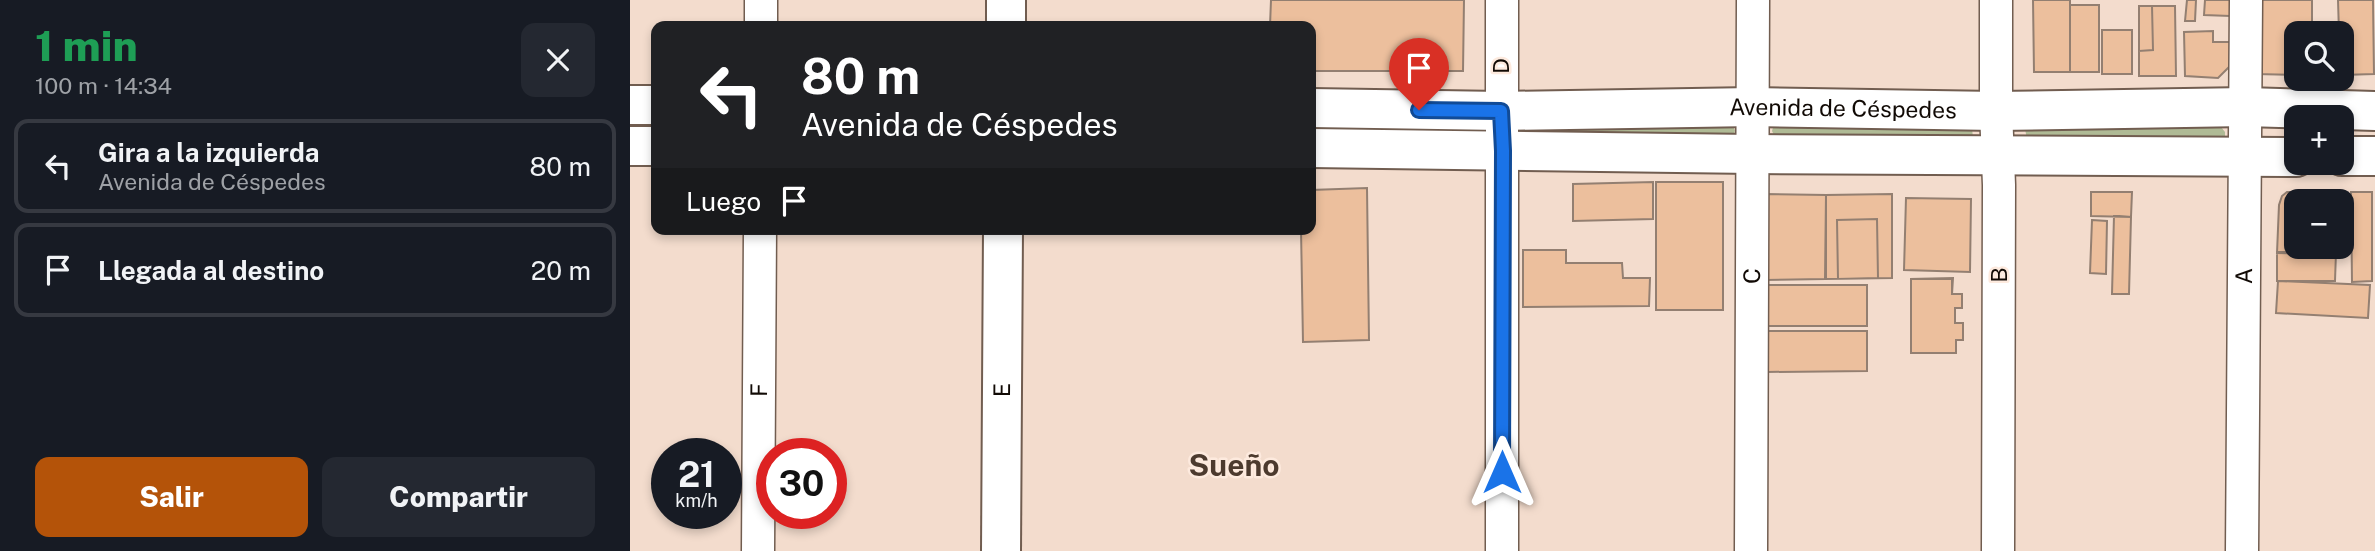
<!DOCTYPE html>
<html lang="es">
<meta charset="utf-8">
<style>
body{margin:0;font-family:"Public Sans",sans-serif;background:#242831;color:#f1f3f6;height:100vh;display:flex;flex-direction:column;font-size:26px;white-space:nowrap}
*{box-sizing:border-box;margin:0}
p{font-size:23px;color:#9ea1a6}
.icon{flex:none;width:38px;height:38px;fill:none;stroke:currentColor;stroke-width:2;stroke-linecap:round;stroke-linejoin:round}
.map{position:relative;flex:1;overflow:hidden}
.sheet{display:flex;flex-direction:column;background:#171b24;width:630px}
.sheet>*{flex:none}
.hud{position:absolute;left:21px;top:21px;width:665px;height:214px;border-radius:14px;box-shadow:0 4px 10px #0003;background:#202124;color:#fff;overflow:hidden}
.tools{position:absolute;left:1654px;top:21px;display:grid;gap:14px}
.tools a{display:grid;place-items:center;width:70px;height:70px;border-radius:14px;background:#171b24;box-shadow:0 4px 10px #0003;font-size:35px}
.speed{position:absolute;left:21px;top:438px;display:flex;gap:14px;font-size:35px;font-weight:700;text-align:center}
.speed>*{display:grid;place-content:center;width:91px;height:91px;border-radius:50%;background:#171b24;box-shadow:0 4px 10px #0003;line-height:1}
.speed small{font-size:18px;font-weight:400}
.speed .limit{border:10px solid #d22;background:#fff;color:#111}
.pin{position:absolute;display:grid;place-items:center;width:60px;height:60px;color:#fff;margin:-72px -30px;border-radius:50% 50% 50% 0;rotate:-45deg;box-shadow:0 0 7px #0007}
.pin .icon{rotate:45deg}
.me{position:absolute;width:77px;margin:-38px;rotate:0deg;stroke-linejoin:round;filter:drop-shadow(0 0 5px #0008)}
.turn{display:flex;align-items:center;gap:24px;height:147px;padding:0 35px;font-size:32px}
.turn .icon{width:91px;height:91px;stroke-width:2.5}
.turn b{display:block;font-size:49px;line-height:60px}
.then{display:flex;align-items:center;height:66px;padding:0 35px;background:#0003;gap:14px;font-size:26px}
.round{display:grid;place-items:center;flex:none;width:74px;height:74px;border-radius:14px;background:#242831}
.head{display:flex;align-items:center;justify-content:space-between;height:119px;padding:0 35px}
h1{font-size:42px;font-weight:800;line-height:52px;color:#1e9e55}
.primary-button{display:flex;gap:14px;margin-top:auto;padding:14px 35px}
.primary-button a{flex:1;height:80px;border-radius:14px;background:#b45309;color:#fff;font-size:28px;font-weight:800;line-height:80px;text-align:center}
.primary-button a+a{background:#242831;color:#f1f3f6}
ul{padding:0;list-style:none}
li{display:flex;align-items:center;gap:21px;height:94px;margin:0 14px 10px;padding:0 21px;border:4px solid #363941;border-radius:14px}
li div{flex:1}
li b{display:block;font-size:26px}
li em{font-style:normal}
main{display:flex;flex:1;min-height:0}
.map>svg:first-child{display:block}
.green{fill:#afba95}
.building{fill:#ecbf9d;stroke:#937f71;stroke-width:2}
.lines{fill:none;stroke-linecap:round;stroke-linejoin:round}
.street-casing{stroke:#715d50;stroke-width:35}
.secondary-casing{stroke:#715d50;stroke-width:42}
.street{stroke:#fff;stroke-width:32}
.secondary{stroke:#fff;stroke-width:38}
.route-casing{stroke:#114b97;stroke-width:18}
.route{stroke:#1a73e8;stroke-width:12}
.labels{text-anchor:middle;stroke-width:5;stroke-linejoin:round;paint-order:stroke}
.street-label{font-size:23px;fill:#110a05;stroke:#fdeade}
.district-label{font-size:30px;font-weight:bold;fill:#4c3a2e;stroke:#fdeade}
</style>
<main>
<section class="sheet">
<div class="head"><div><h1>1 min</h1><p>100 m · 14:34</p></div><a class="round"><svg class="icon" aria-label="close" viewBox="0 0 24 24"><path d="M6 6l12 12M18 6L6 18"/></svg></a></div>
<ul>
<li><svg class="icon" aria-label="left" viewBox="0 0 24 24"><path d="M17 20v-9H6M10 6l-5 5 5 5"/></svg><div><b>Gira a la izquierda</b><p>Avenida de Céspedes</p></div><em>80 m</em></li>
<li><svg class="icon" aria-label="arrive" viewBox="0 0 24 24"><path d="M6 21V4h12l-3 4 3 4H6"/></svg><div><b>Llegada al destino</b></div><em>20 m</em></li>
</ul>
<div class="primary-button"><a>Salir</a><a>Compartir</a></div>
</section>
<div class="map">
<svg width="1745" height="551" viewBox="0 0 1745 551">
<rect width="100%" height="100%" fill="#f3dccd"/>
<!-- green -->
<path class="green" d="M 1101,124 L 1105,130 L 1104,137 L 893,133 L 893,129 Z
M 1144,124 L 1342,128 L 1343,138 L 1145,137 L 1142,131 Z
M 1591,127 L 1595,132 L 1595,140 L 1397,139 L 1395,129 Z"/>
<!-- building -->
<path class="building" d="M 641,0 L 834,0 L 833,71 L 681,71 L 681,26 L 640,26 Z
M 1403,0 L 1440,0 L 1440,72 L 1404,72 Z
M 1557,0 L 1566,0 L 1565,21 L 1555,21 Z
M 1575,0 L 1601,0 L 1600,16 L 1574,15 Z
M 1627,0 L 1682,0 L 1682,33 L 1666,33 L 1666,75 L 1626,74 Z
M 1708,0 L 1743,0 L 1744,74 L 1712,75 L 1712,33 L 1709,33 Z
M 1440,5 L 1469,5 L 1469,72 L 1440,72 Z
M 1509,6 L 1545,6 L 1546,76 L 1509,76 Z
M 1509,6 L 1522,6 L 1523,50 L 1509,51 Z
M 1472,30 L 1502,30 L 1502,74 L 1472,74 Z
M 1583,31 L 1583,42 L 1601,42 L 1601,65 L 1588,78 L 1555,76 L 1554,32 Z
M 1023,182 L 1023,219 L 943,221 L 943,184 Z
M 1026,182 L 1093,182 L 1093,310 L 1026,310 Z
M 737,188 L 739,340 L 673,342 L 671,229 L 681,229 L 681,190 Z
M 1461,192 L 1502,192 L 1501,217 L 1461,216 Z
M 1657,192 L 1698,193 L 1698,201 L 1666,201 L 1666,247 L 1680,247 L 1679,254 L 1647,253 L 1649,205 L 1652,196 Z
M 1721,192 L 1742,192 L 1742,281 L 1722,282 Z
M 1135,194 L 1196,195 L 1195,279 L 1135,280 Z
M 1262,194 L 1262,278 L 1196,279 L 1196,195 Z
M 1276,198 L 1341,199 L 1340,272 L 1274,270 Z
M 1484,216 L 1501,217 L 1499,294 L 1482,294 Z
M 1247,219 L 1248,278 L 1208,279 L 1207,220 Z
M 1462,220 L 1477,221 L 1476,274 L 1460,273 Z
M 893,250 L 936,250 L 936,263 L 992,263 L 993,278 L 1020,278 L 1019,306 L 893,307 Z
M 1647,252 L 1706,252 L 1705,281 L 1647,281 Z
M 1323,278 L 1322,294 L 1332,294 L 1332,308 L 1325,308 L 1325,323 L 1333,323 L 1333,340 L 1326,340 L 1326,353 L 1281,353 L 1281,279 Z
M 1281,279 L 1322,279 L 1322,294 L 1332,294 L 1332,308 L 1325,308 L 1325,323 L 1333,323 L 1333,340 L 1326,340 L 1326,353 L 1281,353 Z
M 1648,281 L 1740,285 L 1738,318 L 1646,313 Z
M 1137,285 L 1237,285 L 1237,326 L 1137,326 Z
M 1138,331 L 1237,331 L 1237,371 L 1137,372 Z"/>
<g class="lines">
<!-- street casing -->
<g class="street-casing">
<g id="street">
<path d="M 131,0 L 131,26"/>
<path d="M 1366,0 L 1366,111 L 1369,185 L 1368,551"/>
<path id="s1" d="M 128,551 L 130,229"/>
<path d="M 872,551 L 872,0"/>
<path id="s2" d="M 1121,551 L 1123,0"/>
<path id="s3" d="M 1612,551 L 1616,0"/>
</g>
</g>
<!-- secondary casing -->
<g class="secondary-casing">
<g id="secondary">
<path d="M 376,26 L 376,0"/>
<path d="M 0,105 L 26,105"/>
<path id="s4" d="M 681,108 L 871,111 L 1123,107 L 1366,111 L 1616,107 L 1745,111"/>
<path d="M 0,146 L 26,146"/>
<path d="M 681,148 L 1123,154 L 1666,157"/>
<path d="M 1712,156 L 1745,156"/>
<path id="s5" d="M 371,551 L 373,229"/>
</g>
</g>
<!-- street -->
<use href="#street" class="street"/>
<!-- secondary -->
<use href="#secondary" class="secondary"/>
</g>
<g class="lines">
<!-- route casing -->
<g class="route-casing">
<path id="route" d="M 789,110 L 871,111 L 873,151 L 872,472"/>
</g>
<!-- route -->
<use href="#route" class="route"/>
</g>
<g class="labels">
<!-- street labels -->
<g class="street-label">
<text transform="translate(871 66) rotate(-90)" y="8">D</text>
<text dy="8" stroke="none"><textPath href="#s4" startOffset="532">Avenida de Céspedes</textPath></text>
<text transform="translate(1369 275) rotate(-90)" y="8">B</text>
<text dy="8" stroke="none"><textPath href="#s3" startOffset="275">A</textPath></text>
<text dy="8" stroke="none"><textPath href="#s2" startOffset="275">C</textPath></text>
<text dy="8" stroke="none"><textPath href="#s1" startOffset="161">F</textPath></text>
<text dy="8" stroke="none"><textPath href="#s5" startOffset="161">E</textPath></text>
</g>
<!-- district labels -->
<g class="district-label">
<text x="604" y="476">Sueño</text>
</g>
</g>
</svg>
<div class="tools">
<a><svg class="icon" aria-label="search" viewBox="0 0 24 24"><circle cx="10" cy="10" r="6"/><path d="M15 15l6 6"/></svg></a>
<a>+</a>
<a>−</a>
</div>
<div class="speed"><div>21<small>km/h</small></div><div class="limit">30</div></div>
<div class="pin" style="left:789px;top:110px;background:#d93025"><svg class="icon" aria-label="arrive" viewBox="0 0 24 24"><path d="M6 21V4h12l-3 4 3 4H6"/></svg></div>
<svg class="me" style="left:872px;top:472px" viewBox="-20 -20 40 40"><path d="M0-17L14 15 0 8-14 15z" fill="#1a73e8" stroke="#fff" stroke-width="4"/></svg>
<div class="hud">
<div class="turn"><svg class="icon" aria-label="left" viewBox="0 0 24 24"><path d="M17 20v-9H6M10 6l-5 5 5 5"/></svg><div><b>80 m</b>Avenida de Céspedes</div></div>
<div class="then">Luego<svg class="icon" aria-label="arrive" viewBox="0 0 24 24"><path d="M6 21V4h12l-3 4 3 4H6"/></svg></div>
</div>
</div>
</main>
